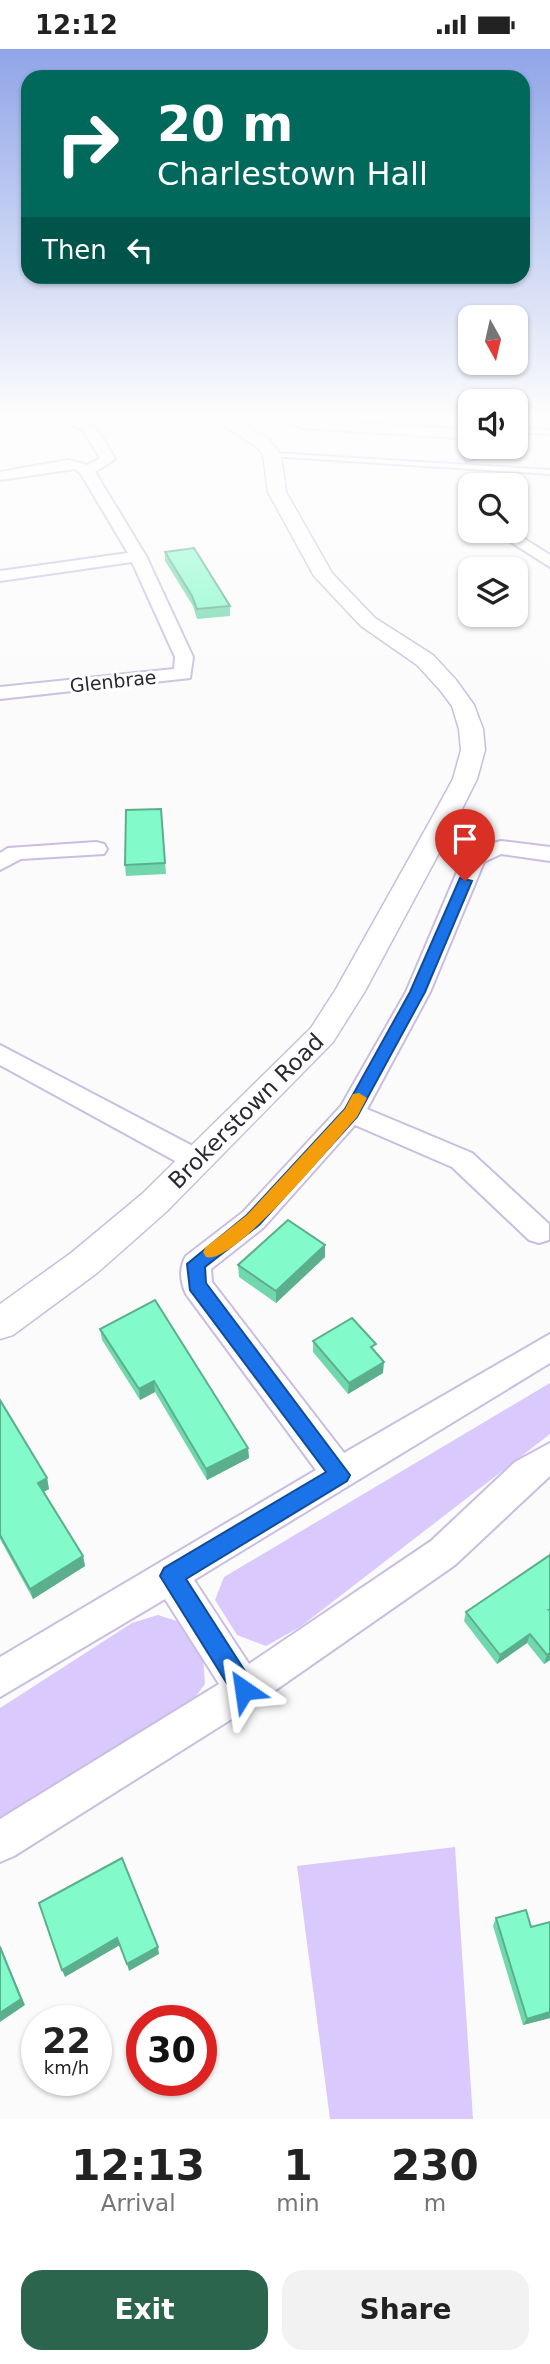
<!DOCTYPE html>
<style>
body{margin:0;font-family:"DejaVu Sans",sans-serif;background:#f2f2f2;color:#222;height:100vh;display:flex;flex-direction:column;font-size:26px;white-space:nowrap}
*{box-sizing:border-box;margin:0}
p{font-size:23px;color:#767676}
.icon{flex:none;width:38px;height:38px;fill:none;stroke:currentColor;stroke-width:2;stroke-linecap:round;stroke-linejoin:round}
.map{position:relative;height:2070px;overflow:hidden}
.details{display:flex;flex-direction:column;background:#fff;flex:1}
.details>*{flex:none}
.top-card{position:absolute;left:21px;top:21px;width:509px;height:214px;border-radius:21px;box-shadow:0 2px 5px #0004;background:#00695c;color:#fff;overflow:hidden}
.needle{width:46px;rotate:172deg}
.fabs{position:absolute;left:458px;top:256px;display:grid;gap:14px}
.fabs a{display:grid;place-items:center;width:70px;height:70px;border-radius:14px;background:#fff;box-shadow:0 2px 5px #0004;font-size:35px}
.speed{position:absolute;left:21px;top:1956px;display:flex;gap:14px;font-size:35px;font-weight:700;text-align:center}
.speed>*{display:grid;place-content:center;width:91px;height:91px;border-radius:50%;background:#fff;box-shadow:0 2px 5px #0004;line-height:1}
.speed small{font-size:18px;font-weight:400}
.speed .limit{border:10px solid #d22;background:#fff;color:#111}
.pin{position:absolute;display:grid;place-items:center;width:60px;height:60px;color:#fff;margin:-72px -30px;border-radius:50% 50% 50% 0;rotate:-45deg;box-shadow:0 0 7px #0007}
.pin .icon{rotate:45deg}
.me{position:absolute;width:77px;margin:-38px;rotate:328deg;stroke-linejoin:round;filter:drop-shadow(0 0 5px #0008)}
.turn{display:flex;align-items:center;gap:24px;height:147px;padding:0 21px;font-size:32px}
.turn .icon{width:91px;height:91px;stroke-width:2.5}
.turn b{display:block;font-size:49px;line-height:60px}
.then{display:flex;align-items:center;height:66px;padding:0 21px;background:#0003;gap:14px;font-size:26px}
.eta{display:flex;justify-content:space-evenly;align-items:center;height:119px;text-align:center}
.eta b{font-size:42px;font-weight:700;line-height:49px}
.cta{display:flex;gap:14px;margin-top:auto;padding:14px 21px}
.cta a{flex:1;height:80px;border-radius:21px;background:#2c654e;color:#fff;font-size:28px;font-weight:700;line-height:80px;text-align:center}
.cta a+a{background:#f2f2f2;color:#222}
.status{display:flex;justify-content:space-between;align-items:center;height:49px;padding:0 35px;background:#fff;direction:ltr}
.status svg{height:19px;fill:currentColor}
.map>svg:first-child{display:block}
.green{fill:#d9c9fd}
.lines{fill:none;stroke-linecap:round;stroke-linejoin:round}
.service-casing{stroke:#c9bee1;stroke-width:4}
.minor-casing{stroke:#c9bee1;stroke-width:4}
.tertiary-casing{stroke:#c9bee1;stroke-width:3}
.service{fill:#fff;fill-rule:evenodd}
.minor{fill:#fff;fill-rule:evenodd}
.tertiary{fill:#fff;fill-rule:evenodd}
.wall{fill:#71d7ad}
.shaded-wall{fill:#5caf8d}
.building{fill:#83fac9;stroke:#5caf8d;stroke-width:2}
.route{fill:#1a73e8;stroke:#114b97;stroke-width:2}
.slow{fill:#f59e0b}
.labels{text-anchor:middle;stroke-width:6;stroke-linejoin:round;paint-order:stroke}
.far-street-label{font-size:19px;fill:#2a2633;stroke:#fff}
.street-label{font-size:23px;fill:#2a2633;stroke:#fff}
</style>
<div class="status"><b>12:12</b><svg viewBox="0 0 49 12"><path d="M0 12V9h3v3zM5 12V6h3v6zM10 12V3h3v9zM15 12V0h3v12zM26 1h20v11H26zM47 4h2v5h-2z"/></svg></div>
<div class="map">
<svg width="550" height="2070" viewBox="0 0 550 2070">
<rect width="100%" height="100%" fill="#fbfbfb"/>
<!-- green -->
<path class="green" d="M 550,1334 L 550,1385 L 300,1578 L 266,1597 L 237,1586 L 215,1551 L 224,1528 Z
M 158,1566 L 180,1573 L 203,1607 L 205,1635 L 190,1655 L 0,1774 L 0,1659 L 132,1574 Z
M 455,1798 L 473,2070 L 330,2070 L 297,1817 Z"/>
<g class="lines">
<!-- service casing -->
<g class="service-casing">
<path id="service" d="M 388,366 L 394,366 L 390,380 L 387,382 L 384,380 Z
M 516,379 L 550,381 L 550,385 L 516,383 Z
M 272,404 L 550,421 L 550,425 L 270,407 L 269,406 Z"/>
</g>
<!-- minor casing -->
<g class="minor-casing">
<path id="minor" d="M 54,366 C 91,366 98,380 115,410 L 95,423 L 146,507 L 193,608 L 190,629 L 0,650 L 0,638 L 174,620 L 175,608 L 132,513 L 0,532 L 0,522 L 128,504 L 81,425 L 75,420 L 0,431 L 0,423 L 68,411 L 88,416 L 100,409 L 83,381 Z
M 286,366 L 300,366 L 305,371 L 459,380 L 461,366 L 471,366 L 471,397 L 475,397 L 478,409 L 466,412 L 459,389 L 303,379 L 289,374 Z
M 512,482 L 550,506 L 550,518 L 506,490 L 506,484 Z
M 501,792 L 550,798 L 550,812 L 501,805 L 484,813 L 430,943 L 367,1060 L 472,1104 L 549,1175 L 549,1191 L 539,1194 L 529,1191 L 452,1118 L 355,1076 L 263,1179 L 211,1220 L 212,1233 L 344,1404 L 550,1285 L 550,1314 L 194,1531 L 249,1615 L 431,1492 L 515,1413 L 550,1394 L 550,1427 L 455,1516 L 257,1654 L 14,1807 L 0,1813 L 0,1770 L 219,1635 L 165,1550 L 0,1648 L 0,1608 L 316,1421 L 186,1245 C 180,1232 179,1219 186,1207 L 243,1163 L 341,1057 L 406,943 L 463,809 L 475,799 Z
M 96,793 L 104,795 L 107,800 L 104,805 L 21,810 L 0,821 L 0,804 L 8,799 Z
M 0,996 L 208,1105 L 212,1112 L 208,1119 L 198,1122 L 188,1119 L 0,1016 Z"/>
</g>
<!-- tertiary casing -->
<g class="tertiary-casing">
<path id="tertiary" d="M 207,366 L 227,366 L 269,390 L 281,406 L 286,443 L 332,524 L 375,569 L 433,606 L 456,631 L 474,656 L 483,680 L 485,701 L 477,730 L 455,774 L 365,942 L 333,993 L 166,1163 L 97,1224 L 13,1286 L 0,1290 L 0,1255 L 71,1204 L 142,1145 L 311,979 L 336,940 L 429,774 L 453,730 L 461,701 L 459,680 L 452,657 L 440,641 L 417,616 L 361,577 L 314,527 L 268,443 L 263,406 L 257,398 Z"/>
</g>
<!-- service -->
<use href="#service" class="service"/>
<!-- minor -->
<use href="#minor" class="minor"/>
<!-- tertiary -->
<use href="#tertiary" class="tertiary"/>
</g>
<!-- wall -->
<path class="wall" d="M 165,503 L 230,557 L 230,567 L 197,570 L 193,557 L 165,512 Z
M 161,760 L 166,825 L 126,827 L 125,816 Z
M 325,1196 L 325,1208 L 276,1254 L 239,1228 L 238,1216 Z
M 100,1280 L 248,1399 L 249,1409 L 207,1431 L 155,1343 L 140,1351 L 102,1291 Z
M 313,1292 L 375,1303 L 383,1324 L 348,1345 L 313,1303 Z
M 0,1351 L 47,1429 L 49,1440 L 44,1443 L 83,1507 L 85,1517 L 33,1550 L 0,1490 Z
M 550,1502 L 550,1611 L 544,1615 L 527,1594 L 497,1615 L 464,1572 L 466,1563 L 549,1507 Z
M 496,1869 L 531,1878 L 550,1873 L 550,1969 L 523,1976 L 493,1877 Z"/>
<!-- shaded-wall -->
<path class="shaded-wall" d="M 325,1196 L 325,1208 L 276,1254 L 276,1242 Z
M 384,1313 L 383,1324 L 348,1345 L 349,1334 Z
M 154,1332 L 155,1343 L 140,1351 L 139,1340 Z
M 248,1399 L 249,1409 L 207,1431 L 206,1420 Z
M 47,1429 L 49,1440 L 41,1444 L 38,1434 Z
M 83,1507 L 85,1517 L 33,1550 L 30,1540 Z
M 530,1585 L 527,1594 L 497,1615 L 500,1606 Z
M 550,1604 L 550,1611 L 544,1615 L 547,1606 Z
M 117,1889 L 120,1896 L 65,1928 L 62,1921 Z
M 0,1896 L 25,1956 L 0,1973 Z
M 158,1898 L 159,1905 L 129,1922 L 127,1915 Z
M 550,1963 L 550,1969 L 523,1976 L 527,1970 Z"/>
<!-- building -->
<path class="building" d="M 194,499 L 230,557 L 197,560 L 192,547 L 165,503 Z
M 161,760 L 165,814 L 125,816 L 126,761 Z
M 288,1171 L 325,1196 L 276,1242 L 238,1216 Z
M 155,1251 L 248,1399 L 206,1420 L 154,1332 L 139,1340 L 100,1280 Z
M 352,1269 L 376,1295 L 371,1298 L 384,1313 L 349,1334 L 313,1292 Z
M 0,1351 L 47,1429 L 38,1434 L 83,1507 L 30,1540 L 0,1486 Z
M 550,1506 L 550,1561 L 549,1561 L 550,1562 L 550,1604 L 547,1606 L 530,1585 L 500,1606 L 466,1563 Z
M 122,1809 L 158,1898 L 127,1915 L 117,1889 L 62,1921 L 39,1854 Z
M 526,1861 L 531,1878 L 550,1873 L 550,1963 L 527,1970 L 496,1869 Z
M 0,1898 L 21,1950 L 0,1964 Z"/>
<!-- sky -->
<linearGradient id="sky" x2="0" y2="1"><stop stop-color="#90a5e8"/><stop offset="0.56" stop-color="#fdfdfd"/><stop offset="1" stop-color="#fdfdfd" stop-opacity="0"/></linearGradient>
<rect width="550" height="656" fill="url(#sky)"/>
<!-- route -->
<path class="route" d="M 460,829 L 472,832 L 425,943 L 357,1068 L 259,1176 L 205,1218 L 206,1234 L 350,1426 L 347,1432 L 186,1530 L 252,1633 L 256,1641 L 252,1649 L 244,1653 L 236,1649 L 160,1527 L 164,1519 L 326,1423 L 190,1241 L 187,1215 L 247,1166 L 345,1060 L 410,943 Z"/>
<!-- slow -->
<path class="slow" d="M 359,1044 L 367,1049 L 357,1068 C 335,1092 234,1217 206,1208 L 203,1203 L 206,1198 L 247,1166 L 345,1060 L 353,1045 Z"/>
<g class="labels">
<!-- far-street labels -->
<g class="far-street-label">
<text transform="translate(113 632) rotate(-6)" y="7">Glenbrae</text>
</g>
<!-- street labels -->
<g class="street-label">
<text transform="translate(246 1062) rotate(-45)" y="8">Brokerstown Road</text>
</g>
</g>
</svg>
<div class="fabs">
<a><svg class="needle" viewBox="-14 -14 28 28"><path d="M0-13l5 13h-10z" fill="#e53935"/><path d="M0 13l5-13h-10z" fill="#767676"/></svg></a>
<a><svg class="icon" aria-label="sound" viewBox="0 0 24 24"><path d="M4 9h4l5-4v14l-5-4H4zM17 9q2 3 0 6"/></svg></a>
<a><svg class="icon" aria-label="search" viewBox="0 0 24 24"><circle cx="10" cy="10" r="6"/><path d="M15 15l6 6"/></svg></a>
<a><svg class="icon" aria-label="layers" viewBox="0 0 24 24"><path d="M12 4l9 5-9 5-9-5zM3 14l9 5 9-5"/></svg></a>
</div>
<div class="speed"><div>22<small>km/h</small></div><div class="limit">30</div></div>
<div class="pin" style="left:465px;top:832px;background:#d93025"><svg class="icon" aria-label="arrive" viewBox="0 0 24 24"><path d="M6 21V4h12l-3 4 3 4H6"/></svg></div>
<svg class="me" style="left:244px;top:1641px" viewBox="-20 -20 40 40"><path d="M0-17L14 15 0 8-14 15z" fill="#1a73e8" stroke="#fff" stroke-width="4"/></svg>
<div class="top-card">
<div class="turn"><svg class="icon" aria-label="right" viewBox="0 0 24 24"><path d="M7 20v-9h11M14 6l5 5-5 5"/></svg><div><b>20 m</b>Charlestown Hall</div></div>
<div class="then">Then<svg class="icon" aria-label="left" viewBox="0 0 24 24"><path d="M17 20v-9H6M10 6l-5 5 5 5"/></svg></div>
</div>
</div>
<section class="details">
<div class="eta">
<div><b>12:13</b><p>Arrival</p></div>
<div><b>1</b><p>min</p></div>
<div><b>230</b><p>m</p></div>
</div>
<div class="cta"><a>Exit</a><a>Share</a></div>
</section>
